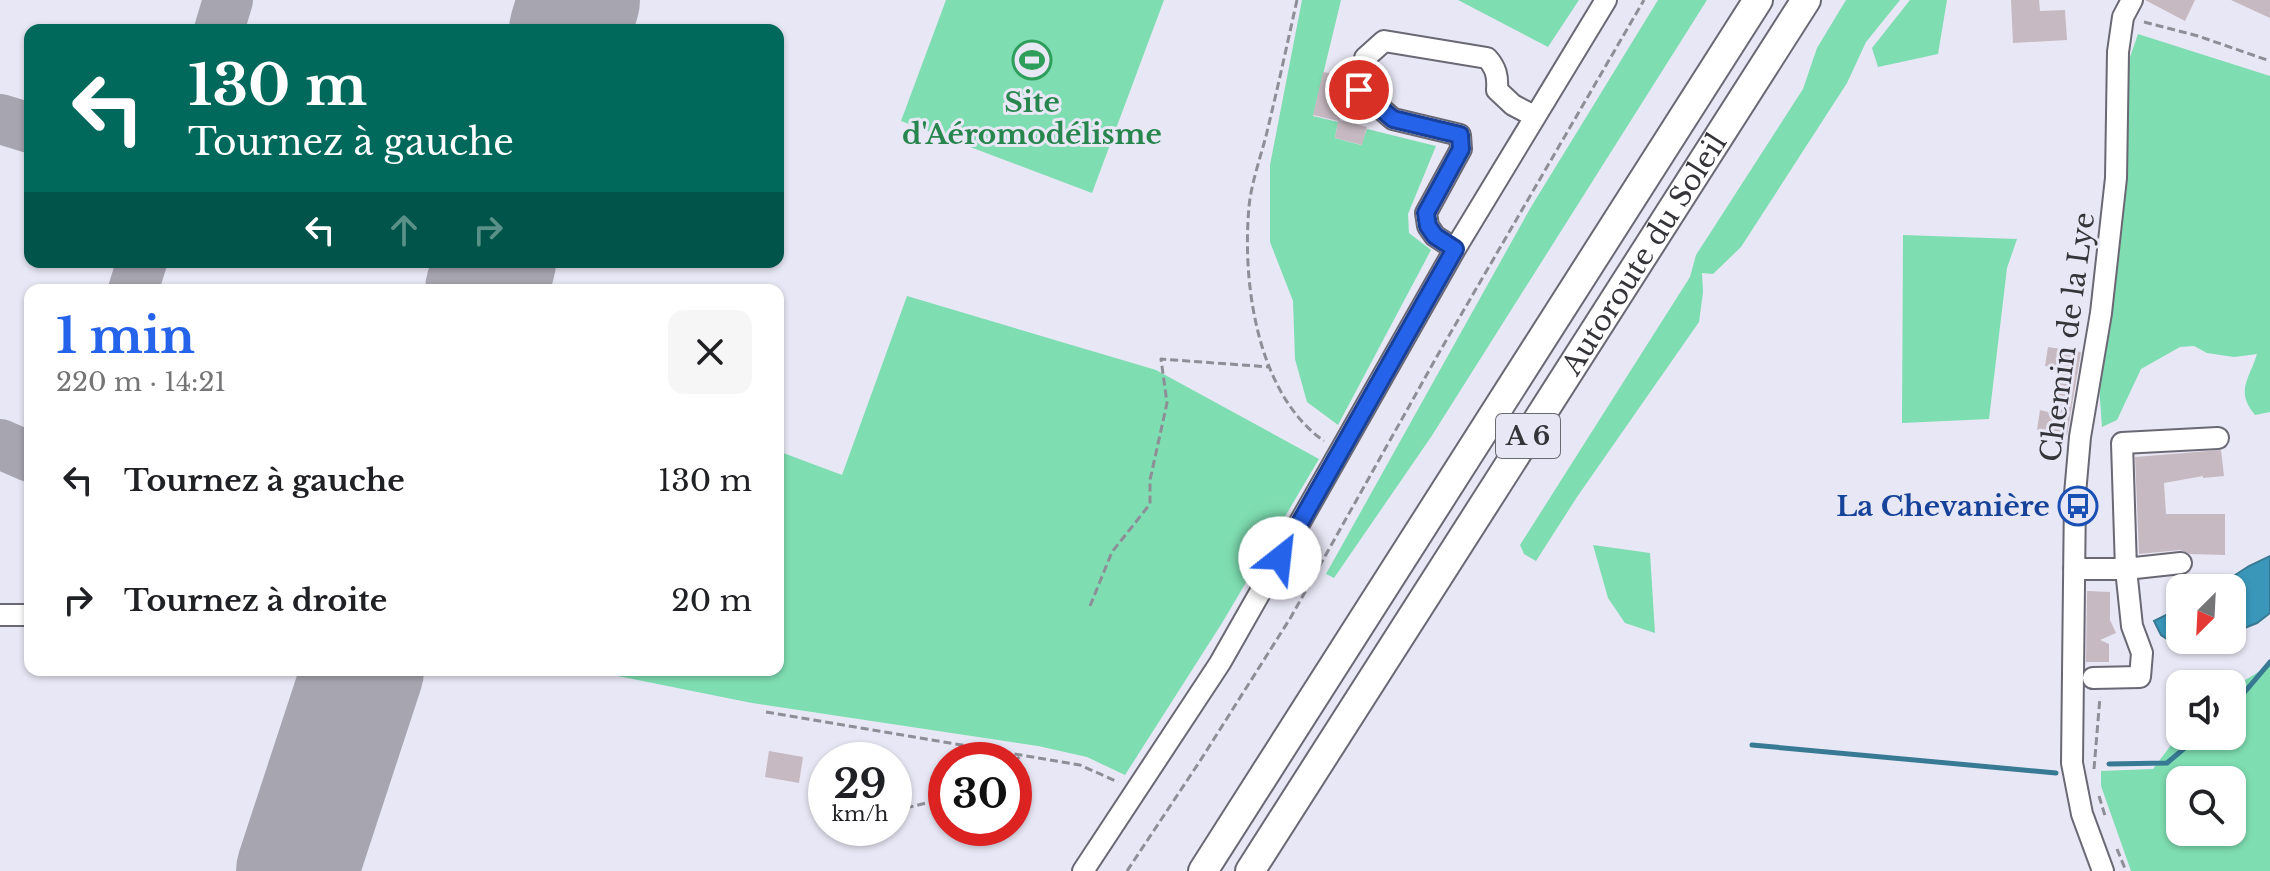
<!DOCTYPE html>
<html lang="fr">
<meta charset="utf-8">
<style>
body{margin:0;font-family:"Libre Baskerville",serif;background:#f6f6f6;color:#202124;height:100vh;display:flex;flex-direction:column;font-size:30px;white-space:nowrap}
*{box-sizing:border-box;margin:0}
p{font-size:26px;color:#757577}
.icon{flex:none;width:44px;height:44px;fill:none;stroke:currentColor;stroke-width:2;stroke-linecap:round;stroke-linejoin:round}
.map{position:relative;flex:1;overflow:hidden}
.side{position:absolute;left:24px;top:284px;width:760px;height:392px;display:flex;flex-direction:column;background:#fff;border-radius:16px;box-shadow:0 2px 6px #0004}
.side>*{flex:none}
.banner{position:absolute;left:24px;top:24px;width:760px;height:244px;border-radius:16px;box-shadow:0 2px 6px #0004;background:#00695c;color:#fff;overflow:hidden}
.needle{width:52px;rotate:204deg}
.buttons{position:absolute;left:2166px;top:574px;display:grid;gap:16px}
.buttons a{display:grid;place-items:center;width:80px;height:80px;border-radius:16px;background:#fff;box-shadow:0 2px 6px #0004;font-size:40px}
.speed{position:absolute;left:808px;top:742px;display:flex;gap:16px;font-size:40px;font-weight:700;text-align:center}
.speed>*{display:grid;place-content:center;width:104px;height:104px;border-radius:50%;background:#fff;box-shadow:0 2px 6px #0004;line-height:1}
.speed small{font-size:20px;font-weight:400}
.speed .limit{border:12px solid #d22;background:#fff;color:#111}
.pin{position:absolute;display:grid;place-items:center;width:68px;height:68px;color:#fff;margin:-34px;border:4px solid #fff;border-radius:50%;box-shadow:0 2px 8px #0007}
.me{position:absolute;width:88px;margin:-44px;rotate:29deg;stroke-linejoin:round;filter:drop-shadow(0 0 6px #0008)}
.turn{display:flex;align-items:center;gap:28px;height:168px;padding:0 32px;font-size:36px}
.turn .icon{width:104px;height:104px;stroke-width:2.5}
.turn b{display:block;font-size:56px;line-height:68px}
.lanes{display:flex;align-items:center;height:76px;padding:0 32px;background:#0003;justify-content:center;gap:40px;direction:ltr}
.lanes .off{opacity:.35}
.round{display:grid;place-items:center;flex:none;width:84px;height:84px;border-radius:16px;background:#f6f6f6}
.summary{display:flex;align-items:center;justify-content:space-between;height:136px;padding:0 32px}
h1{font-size:48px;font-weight:800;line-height:60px;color:#2563eb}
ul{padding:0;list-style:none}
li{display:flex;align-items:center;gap:24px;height:120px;padding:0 32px}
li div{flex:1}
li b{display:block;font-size:30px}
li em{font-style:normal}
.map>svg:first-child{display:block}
.green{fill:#7eddb1;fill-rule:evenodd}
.water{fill:#3a97ba;stroke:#387993;stroke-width:2}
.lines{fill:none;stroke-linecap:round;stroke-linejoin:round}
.stream{stroke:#387993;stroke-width:5}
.taxiway{stroke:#a6a5b0;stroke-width:50}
.runway{stroke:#a6a5b0;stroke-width:122}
.building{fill:#c7b9c1}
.minor-casing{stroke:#696874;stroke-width:24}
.highway-casing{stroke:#696874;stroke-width:32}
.path{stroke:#8e8e97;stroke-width:3;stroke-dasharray:8 4;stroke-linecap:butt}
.minor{stroke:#fff;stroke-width:20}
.highway{stroke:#fff;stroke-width:28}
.route-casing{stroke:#184099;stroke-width:20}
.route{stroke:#2563eb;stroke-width:14}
.labels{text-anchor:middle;stroke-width:6;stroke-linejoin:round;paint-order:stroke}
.shield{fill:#e8e7f5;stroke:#6a6a71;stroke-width:2}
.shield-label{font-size:26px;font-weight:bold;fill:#343439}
.leisure-label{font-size:28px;font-weight:bold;fill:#27864d;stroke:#e8e7f5}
.street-label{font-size:28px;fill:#343439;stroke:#e8e7f5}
.transit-label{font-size:28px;font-weight:bold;fill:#164399;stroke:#e8e7f5;text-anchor:end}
</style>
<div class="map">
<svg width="2270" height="871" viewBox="0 0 2270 871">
<rect width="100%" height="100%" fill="#e8e7f5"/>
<!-- green -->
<path class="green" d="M 946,0 L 1164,0 L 1092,193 L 901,121 Z
M 1302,0 L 1341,0 L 1313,116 L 1338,122 L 1335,138 L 1361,145 L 1367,129 L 1436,146 L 1408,214 L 1409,233 L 1431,250 L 1338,425 L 1307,402 L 1295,359 L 1293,301 L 1270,242 L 1270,165 Z
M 1458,0 L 1579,0 L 1548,47 Z
M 1658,0 L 1707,0 L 1431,437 L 1334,578 L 1326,574 L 1531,207 Z
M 1846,0 L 1900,0 L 1866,42 L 1847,83 L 1741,247 L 1713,274 L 1702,273 L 1703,292 L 1699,322 L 1577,497 L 1536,561 L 1524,554 L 1520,545 L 1690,277 L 1696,255 L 1803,89 L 1817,48 Z
M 1910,0 L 1947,0 L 1938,54 L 1878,67 L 1872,48 Z
M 2138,34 L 2270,76 L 2270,412 L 2255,415 C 2235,391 2249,380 2257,354 L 2234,357 L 2207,353 L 2194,346 L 2180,347 L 2141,369 L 2117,420 L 2102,427 L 2099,386 L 2125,94 L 2130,57 Z
M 1903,235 L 2017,239 L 2007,268 L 1989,419 L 1902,423 Z
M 907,296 L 1156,370 L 1319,459 L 1222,623 L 1125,775 L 1087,757 L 1038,746 L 752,703 L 588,670 L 778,670 L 778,451 L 842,475 Z
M 1593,545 L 1650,553 L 1655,633 L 1625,623 L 1608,598 Z
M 2270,665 L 2270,871 L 2131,871 L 2101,786 L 2101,771 L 2153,769 L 2180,733 L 2180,736 L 2232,736 L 2232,688 ZM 2180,780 L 2232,780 L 2232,832 L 2180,832 Z"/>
<!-- water -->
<path class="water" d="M 2270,556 L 2270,613 L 2257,623 L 2232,633 L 2232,588 L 2215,588 L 2249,566 Z
M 2180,608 L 2180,640 L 2211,640 L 2182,649 L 2161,635 L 2154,621 Z"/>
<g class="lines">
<!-- stream -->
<path class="stream" d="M 2232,707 L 2270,662
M 1752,745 L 2056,773
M 2109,764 L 2167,763 L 2199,736"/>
<!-- taxiway -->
<path class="taxiway" d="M 219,30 L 228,0
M 0,119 L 30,128
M 133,290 L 142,262
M 0,444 L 30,457"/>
<!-- runway -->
<path class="runway" d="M 570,30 L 579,0
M 486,290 L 495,262
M 297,871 L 363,670"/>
</g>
<!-- building -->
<path class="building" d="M 2011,0 L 2039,0 L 2040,11 L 2065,10 L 2067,40 L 2013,43 Z
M 2145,0 L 2195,0 L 2185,21 Z
M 2231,0 L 2270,0 L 2270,18 Z
M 1323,72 L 1348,76 L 1340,120 L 1367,127 L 1362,145 L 1335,138 L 1338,121 L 1313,115 Z
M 2048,347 L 2081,352 L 2067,435 L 2037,430 L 2040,410 L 2052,413 L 2059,369 L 2045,366 Z
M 2221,450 L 2224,476 L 2203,478 L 2203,476 L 2164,483 L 2166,514 L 2225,514 L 2225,555 L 2190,554 L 2180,550 L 2139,554 L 2135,457 Z
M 2087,591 L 2110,592 L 2110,620 L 2116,633 L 2100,640 L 2109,644 L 2109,662 L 2086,662 Z
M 769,751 L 803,757 L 799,783 L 765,777 Z"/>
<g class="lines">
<!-- minor casing -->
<g class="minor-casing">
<path id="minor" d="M 1455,249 L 1435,236 L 1428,226 L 1426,213 L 1461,149 L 1460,135 L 1393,119 L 1359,90 L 1365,58 L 1384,41 L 1487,58 C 1496,68 1498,76 1497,90 L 1513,105 L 1534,116
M 2181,563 L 2126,569 L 2122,443 L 2218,438
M 2074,569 L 2126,569 L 2132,626 L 2142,653 L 2140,677 L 2093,678
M 0,615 L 30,615
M 1083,871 L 1220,663 L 1455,249 L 1606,0
M 2103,871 L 2082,814 L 2072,763 L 2075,494 L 2080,437 L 2101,313 L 2116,178 L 2118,52 L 2123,17 L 2132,0"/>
</g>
<!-- highway casing -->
<g class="highway-casing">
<g id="highway">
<path d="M 1203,871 L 1758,0"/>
<path id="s1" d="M 1250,871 L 1806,0"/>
</g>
</g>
<!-- path -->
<path class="path" d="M 1297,0 C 1287,45 1277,91 1266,136 C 1260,159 1251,184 1249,207 C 1242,283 1257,394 1324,441
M 2144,22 L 2198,36 L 2270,61
M 1090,606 L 1112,552 L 1150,504 L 1150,480 L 1167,403 L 1161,359 L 1270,367
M 766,712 L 1080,765 L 1118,782
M 1014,763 L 1021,755
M 2094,769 L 2100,697
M 2099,796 L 2106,819
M 894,811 L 930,802 L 946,794
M 835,832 L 835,828
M 2117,849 L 2126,871
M 1127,871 L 1200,761 L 1291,617 L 1440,351 L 1644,0"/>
<!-- minor -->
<use href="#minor" class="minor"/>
<!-- highway -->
<use href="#highway" class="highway"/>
</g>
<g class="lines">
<!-- route casing -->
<g class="route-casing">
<path id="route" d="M 1280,558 L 1455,249 L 1435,236 L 1428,226 L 1426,213 L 1461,149 L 1460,135 L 1393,119 L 1359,90"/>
</g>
<!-- route -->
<use href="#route" class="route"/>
</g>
<!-- icons -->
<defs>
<g id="stadium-ring" transform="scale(2)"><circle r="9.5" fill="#e8e7f5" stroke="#2e9e5b" stroke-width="1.5"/><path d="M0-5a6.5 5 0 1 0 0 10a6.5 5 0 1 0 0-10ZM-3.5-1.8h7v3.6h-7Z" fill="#2e9e5b"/></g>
<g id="bus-ring" transform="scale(2)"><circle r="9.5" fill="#e8e7f5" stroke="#1a4fb4" stroke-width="1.5"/><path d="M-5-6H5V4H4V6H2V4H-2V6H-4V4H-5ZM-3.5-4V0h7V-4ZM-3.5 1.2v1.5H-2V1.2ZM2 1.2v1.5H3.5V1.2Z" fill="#1a4fb4"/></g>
</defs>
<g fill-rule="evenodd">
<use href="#stadium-ring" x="1032" y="60"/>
<use href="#bus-ring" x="2078" y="506"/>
</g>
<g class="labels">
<!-- shield labels -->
<rect class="shield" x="1496" y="414" width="64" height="44" rx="6"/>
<g class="shield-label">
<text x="1528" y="445">A 6</text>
</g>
<!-- leisure labels -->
<g class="leisure-label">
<text x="1032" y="112">Site<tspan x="1032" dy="32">d'Aéromodélisme</tspan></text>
</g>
<!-- street labels -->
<g class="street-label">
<text dy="10" stroke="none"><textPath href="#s1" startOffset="732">Autoroute du Soleil</textPath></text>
<text transform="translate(2067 337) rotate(-82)" y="10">Chemin de la Lye</text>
</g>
<!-- transit labels -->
<g class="transit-label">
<text x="2050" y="516">La Chevanière</text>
</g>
</g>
</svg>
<div class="buttons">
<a><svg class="needle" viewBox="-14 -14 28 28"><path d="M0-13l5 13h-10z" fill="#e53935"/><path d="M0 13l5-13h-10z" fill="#757577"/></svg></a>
<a><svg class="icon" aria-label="sound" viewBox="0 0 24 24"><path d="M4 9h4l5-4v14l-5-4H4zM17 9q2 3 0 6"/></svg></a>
<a><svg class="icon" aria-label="search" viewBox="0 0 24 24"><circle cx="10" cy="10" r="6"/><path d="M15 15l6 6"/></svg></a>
</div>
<div class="speed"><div>29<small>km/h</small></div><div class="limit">30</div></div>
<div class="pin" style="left:1359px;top:90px;background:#d93025"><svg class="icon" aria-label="arrive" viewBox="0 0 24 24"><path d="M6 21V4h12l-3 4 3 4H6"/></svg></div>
<svg class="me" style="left:1280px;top:558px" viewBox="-20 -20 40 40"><circle r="19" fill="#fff"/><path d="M0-13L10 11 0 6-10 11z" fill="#2563eb"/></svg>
<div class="banner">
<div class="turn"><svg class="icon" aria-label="left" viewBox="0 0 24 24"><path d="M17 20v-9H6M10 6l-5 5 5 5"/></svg><div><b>130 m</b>Tournez à gauche</div></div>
<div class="lanes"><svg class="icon" aria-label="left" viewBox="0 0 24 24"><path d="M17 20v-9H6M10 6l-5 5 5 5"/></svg><svg class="icon off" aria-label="ahead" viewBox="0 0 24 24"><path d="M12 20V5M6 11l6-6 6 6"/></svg><svg class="icon off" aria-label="right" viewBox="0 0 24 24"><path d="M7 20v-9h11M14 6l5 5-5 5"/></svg></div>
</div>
<section class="side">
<div class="summary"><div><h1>1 min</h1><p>220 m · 14:21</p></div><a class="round"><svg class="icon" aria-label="close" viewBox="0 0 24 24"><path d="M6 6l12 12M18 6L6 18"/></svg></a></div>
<ul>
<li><svg class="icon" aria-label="left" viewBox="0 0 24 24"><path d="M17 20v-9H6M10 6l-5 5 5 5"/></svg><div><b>Tournez à gauche</b></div><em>130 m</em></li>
<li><svg class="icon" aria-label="right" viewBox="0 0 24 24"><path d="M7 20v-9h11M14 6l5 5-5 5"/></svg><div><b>Tournez à droite</b></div><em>20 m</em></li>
</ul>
</section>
</div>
